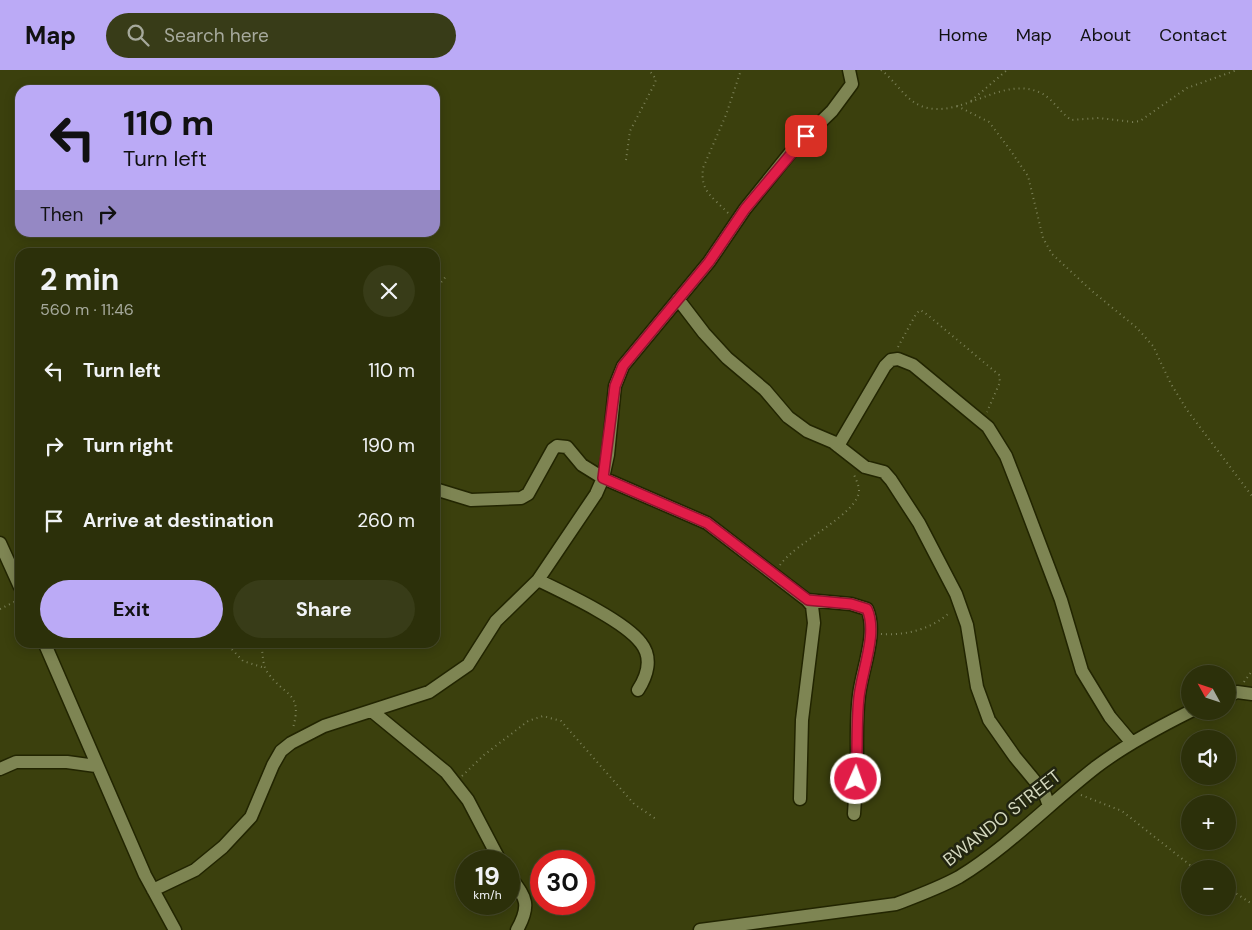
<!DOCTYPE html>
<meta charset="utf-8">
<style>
body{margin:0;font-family:"DM Sans",sans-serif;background:#383c18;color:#f1f3f6;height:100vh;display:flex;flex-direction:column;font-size:19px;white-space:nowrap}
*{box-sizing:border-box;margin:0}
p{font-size:16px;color:#a6a99c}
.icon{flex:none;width:28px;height:28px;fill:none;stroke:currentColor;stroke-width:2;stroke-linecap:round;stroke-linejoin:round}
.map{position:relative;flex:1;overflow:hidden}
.sheet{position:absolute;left:15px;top:178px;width:425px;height:400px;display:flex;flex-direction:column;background:#2c300a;border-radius:15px;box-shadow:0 2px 12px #0003,0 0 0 1px #484b2b}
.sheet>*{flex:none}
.guide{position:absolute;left:15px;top:15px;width:425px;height:152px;border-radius:15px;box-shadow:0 2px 12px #0003,0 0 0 1px #484b2b;background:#bbaaf6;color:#111;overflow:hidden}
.needle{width:32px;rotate:310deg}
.tools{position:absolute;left:1181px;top:595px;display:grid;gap:10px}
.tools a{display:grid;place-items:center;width:55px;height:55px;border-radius:50%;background:#2c300a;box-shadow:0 2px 12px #0003,0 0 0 1px #484b2b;font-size:25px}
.speed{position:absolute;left:455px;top:780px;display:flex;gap:10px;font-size:25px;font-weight:700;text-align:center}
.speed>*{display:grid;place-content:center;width:65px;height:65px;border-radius:50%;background:#2c300a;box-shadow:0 2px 12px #0003,0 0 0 1px #484b2b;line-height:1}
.speed small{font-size:12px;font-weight:400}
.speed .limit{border:8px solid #d22;background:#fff;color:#111}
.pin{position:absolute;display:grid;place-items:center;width:42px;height:42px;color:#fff;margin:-21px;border-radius:10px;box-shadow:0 2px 8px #0006}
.me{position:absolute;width:55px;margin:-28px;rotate:2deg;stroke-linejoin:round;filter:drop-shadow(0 0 4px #0008)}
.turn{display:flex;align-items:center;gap:18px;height:105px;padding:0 25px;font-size:22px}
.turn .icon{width:65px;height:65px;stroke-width:2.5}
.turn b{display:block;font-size:35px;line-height:42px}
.then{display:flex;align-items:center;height:48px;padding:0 25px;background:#0003;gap:10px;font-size:19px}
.round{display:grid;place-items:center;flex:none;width:52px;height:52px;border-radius:26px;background:#383c18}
.head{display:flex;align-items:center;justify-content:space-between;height:85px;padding:0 25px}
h1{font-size:30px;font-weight:700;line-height:38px}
.action{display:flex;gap:10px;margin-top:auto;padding:10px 25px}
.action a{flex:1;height:58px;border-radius:30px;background:#bbaaf6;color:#111;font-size:20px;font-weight:700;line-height:58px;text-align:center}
.action a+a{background:#383c18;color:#f1f3f6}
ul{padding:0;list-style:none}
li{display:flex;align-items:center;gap:15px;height:75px;padding:0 25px}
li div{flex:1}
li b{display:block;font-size:19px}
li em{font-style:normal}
header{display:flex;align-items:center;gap:30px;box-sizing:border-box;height:70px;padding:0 25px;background:#bbaaf6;color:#111}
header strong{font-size:24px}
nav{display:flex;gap:28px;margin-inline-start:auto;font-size:18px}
.search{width:350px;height:45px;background:#383c18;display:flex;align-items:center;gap:12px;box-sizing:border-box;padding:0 18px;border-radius:28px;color:#a6a99c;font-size:19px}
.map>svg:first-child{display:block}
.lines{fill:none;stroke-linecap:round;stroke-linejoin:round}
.minor-casing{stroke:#222501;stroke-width:15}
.path{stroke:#7b8057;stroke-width:2;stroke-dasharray:1 4;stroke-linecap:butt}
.minor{stroke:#7e8553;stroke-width:12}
.route-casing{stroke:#92132f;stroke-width:12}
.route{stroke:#e11d48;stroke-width:9}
.labels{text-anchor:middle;stroke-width:5;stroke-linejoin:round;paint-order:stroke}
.street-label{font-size:18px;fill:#d4d8be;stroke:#222510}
</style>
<header>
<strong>Map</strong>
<div class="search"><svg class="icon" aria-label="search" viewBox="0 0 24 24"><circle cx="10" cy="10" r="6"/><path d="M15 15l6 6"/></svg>Search here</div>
<nav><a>Home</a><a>Map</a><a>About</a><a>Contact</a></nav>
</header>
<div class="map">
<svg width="1252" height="860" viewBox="0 0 1252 860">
<rect width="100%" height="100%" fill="#3b400d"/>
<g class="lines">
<!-- minor casing -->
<g class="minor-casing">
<path id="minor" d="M 678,229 L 704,263 L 727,288 L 765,320 L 788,347 L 807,361 L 833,372 L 865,397 L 884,402 L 891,410 L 919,453 L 956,524 L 967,555 L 977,617 L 989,650 L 1015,687 L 1044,722 L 1049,736
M 838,376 L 885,296 L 891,290 L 898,289 L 913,295 L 988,357 L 1006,386 L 1022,427 L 1061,530 L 1082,601 L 1110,647 L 1132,673
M 435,419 L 471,430 L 521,428 L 528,424 L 553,379 L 557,376 L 567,377 L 582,395 L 603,408 L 707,453 L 807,530 L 812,536 L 814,553 L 802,650 L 800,729
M 0,473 L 20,517
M 538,510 C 565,523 625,551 641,573 C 653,588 647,606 638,620
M 807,530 L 851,534 L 867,539 C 878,563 862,599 859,625 C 856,647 857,668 857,690 C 857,708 855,726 854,744
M 44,572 L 145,805 L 175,860
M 1228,626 L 1237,622 L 1252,624
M 373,642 L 446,702 L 468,730 L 500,791
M 0,699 L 16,692 L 67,692 L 96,696
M 509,805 C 525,827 532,833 517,860
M 153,820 L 195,800 L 223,777 L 251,747 L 273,695 L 281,681 L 291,673 L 324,656 L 429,622 L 468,595 L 496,551 L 538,510 L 596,424 L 603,408 L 608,385 L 615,316 L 623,296 L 709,192 L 745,139 L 795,77 L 832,41 L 852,14 L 849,0
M 700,860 L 896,834 C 917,826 939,818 959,807 C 1008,777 1051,732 1096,697 C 1125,675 1159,657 1191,641"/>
</g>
<!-- path -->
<path class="path" d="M 881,0 C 896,11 906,32 924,37 C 963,49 1004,3 1043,24 C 1053,30 1061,43 1071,50 L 1099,48 L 1133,52 L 1140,51 L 1187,18 L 1237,0
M 971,31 L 1007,0
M 957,36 L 989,52 L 1008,77 L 1028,106 L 1043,168 L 1052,184 L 1092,221 L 1137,258 L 1153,276 L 1171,314 L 1187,340 L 1252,426
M 626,90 L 630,61 L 655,13 L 656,9 L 649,0
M 728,143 C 713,127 700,122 703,98 L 726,45 L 741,0
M 435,220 L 447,205
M 898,277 L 916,244 L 920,240 L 924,242 L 999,305 L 1000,312 L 987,342
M 780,495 C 796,472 858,444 859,421 C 859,414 855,408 853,402
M 0,539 L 20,529
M 881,564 C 904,566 933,559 950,542
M 225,572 L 243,591 L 265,598
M 261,572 C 263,582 262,596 268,603 C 285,627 303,622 293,658
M 1244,612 L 1252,601
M 462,706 L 484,685 L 528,651 L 543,646 L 561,651 L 634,734 L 656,749
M 1081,725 L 1122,741 L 1195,799
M 1228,818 L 1252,834"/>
<!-- minor -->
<use href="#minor" class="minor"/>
</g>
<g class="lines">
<!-- route casing -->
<g class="route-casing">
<path id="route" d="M 806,66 L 745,139 L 709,192 L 623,296 L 615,316 L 603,408 L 707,453 L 808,530 L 851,534 L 867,539 C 878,563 862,600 859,627 C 856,654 858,681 856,709"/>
</g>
<!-- route -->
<use href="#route" class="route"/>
</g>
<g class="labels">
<!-- street labels -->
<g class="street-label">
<text transform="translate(1002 748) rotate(-38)" y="6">BWANDO STREET</text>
</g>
</g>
</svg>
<div class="tools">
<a><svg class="needle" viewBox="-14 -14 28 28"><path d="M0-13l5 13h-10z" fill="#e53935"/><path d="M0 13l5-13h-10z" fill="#a6a99c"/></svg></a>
<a><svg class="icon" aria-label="sound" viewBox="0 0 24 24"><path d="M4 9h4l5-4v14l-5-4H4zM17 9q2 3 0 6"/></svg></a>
<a>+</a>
<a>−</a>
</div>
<div class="speed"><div>19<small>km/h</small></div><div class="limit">30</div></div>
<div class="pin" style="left:806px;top:66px;background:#d93025"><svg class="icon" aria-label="arrive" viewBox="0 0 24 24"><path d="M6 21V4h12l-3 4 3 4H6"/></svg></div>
<svg class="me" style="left:856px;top:709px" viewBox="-20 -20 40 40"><circle r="17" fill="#e11d48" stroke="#fff" stroke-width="3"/><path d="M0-11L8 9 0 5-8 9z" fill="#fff"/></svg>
<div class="guide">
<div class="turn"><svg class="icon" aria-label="left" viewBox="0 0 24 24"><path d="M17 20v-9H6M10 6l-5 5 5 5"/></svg><div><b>110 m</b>Turn left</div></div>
<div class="then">Then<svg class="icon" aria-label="right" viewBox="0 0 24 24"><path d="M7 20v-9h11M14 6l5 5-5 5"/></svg></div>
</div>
<section class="sheet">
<div class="head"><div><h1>2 min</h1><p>560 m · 11:46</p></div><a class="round"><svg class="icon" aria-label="close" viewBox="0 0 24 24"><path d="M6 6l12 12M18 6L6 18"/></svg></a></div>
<ul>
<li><svg class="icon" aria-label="left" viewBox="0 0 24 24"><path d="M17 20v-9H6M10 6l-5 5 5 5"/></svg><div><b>Turn left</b></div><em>110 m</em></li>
<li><svg class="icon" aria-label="right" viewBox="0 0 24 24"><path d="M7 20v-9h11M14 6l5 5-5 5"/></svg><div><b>Turn right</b></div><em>190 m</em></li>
<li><svg class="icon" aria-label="arrive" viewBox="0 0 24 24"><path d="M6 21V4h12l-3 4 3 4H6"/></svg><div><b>Arrive at destination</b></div><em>260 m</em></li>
</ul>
<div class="action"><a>Exit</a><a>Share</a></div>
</section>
</div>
